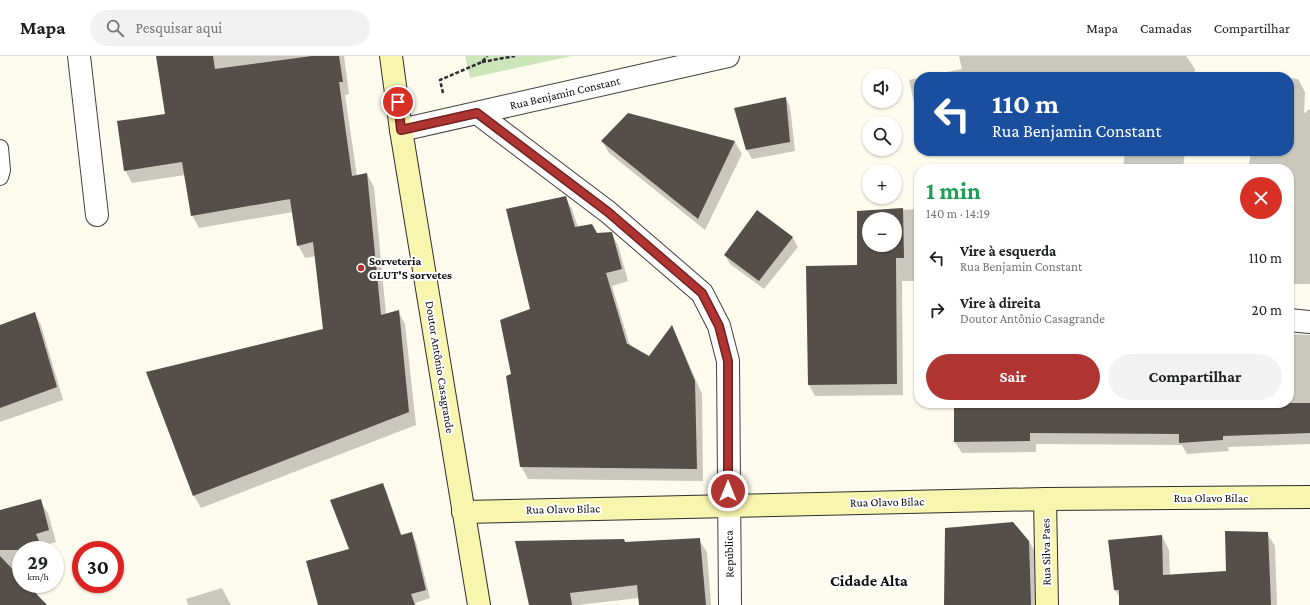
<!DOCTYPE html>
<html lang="pt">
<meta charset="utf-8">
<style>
body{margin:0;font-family:"Crimson Pro",serif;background:#f2f2f2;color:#202124;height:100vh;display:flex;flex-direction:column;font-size:15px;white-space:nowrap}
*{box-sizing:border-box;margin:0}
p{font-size:13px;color:#757577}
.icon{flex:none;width:22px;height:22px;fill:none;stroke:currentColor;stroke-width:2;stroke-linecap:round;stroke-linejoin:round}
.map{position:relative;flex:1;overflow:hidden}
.side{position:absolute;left:914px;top:108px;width:380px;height:244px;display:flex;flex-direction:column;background:#fff;border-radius:16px;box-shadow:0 1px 3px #0004}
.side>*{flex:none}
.guide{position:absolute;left:914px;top:16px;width:380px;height:84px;border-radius:16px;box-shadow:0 1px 3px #0004;background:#1a4fa0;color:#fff;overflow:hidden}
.tools{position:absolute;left:862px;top:12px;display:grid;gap:8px}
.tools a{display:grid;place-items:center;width:40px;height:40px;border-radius:50%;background:#fff;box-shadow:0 1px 3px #0004;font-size:20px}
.speed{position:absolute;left:12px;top:485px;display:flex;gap:8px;font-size:20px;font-weight:700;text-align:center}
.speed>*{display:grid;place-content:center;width:52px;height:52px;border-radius:50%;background:#fff;box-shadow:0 1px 3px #0004;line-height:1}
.speed small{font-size:10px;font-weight:400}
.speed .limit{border:6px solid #d22;background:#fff;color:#111}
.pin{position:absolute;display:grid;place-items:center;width:34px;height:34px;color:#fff;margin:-17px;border:2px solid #fff;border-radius:50%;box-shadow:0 1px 4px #0007}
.me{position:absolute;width:44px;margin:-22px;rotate:0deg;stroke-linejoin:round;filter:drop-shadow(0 0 3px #0008)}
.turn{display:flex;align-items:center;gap:14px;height:84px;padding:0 12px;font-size:18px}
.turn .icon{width:52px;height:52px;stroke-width:2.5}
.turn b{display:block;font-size:28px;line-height:34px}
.round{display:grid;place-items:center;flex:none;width:42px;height:42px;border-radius:21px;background:#f2f2f2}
.headline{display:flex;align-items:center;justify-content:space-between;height:68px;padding:0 12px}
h1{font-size:24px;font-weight:700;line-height:30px;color:#1e9e55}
.cta{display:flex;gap:8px;margin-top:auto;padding:8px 12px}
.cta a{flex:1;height:46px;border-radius:24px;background:#b03431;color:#fff;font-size:16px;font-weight:700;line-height:46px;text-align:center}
.cta a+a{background:#f2f2f2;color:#202124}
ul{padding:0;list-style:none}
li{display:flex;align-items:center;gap:12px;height:52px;padding:0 12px}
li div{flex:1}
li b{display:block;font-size:15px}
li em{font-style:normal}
header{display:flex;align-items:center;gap:24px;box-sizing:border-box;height:56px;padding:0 20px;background:#fff;border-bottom:1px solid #e0e0e0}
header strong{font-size:19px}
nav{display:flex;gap:22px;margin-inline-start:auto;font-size:14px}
.search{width:280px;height:36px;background:#f2f2f2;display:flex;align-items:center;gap:10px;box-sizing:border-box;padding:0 14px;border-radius:22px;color:#757577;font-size:15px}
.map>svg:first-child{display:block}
.green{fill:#cde5ba}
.shadow{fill:#0003;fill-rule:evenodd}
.building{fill:#544f4a;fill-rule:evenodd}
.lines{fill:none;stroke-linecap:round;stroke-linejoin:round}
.service-casing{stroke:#404040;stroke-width:18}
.minor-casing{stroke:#404040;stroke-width:24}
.secondary-casing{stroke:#2f2f2f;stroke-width:24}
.path{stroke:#2f2f2f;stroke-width:2.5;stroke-dasharray:4 2;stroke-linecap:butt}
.service{stroke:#fff;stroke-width:16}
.minor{stroke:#fff;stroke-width:22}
.secondary{stroke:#f8f5ae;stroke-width:22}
.route-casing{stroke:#722220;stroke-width:10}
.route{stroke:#b03431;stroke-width:7}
.poi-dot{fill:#b03431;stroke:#fff;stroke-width:1.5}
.labels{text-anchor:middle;stroke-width:4;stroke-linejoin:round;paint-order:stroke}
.street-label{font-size:12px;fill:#0d0d0d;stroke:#fff}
.poi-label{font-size:12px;font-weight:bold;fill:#0d0d0d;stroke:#fff;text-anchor:start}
.district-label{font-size:16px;font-weight:bold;fill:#0d0d0d;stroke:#fff}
</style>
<header>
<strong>Mapa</strong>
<div class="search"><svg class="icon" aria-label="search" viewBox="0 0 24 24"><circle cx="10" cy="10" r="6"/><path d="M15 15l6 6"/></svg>Pesquisar aqui</div>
<nav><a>Mapa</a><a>Camadas</a><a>Compartilhar</a></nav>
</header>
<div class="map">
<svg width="1310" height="549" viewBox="0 0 1310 549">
<rect width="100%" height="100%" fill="#fdfbee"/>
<!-- green -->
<path class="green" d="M 465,0 L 572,0 L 470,22 Z"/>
<!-- shadow -->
<path class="shadow" d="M 157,0 L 344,0 L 349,38 L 345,39 L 357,120 L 367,118 L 374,131 L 386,258 L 398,255 L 405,268 L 416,369 L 201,452 L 194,440 L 324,274 L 316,200 L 305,202 L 298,189 L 293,156 L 199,172 L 192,159 L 185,119 L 132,127 L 125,114 L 166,59 Z
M 959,0 L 1186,0 L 1195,13 L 1194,21 L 922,21 L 962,13 Z
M 1263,19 L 1280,21 L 1263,21 Z
M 919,22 L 919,68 L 909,24 Z
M 1289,22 L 1298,23 L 1305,36 L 1304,57 L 1310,53 L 1310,228 L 1294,228 L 1289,219 L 1289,113 L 1248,113 L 1251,95 L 1289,95 Z
M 785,42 L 790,50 L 795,95 L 752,103 L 747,94 L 736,53 Z
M 629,58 L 735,86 L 742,98 L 705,174 L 609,97 L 602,85 Z
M 1125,95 L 1185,95 L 1183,113 L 1123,113 Z
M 565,141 L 572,153 L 578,171 L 597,178 L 611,177 L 618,189 L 628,225 L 612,230 L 630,290 L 649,301 L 672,271 L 678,283 L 702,338 L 703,425 L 528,423 L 521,410 L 512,319 L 531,253 Z
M 919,153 L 919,225 L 902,225 L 903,339 L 815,340 L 809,329 L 858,210 L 858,156 ZM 869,163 L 895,163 L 895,189 L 869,189 Z
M 757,155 L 793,182 L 798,191 L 764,233 L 730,208 L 725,199 Z
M 34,257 L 41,269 L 63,344 L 0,366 L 0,270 Z
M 1289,278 L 1310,279 L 1310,388 L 1228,391 L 1229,395 L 1187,398 L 1182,389 L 1036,388 L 1036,396 L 962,397 L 955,386 L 955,347 L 1289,347 Z
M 382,428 L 387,437 L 402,480 L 411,477 L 416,486 L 430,542 L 415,547 L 416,549 L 319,549 L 350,494 Z
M 40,445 L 48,457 L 56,486 L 42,490 L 44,494 L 21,494 L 21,528 L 26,528 L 45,549 L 0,549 L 0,455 Z
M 1267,477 L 1275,490 L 1277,549 L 1120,549 L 1120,542 L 1115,534 L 1162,480 L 1169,494 L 1170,520 L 1227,516 Z
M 699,484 L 707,496 L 711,549 L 640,549 L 639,542 L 578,549 L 530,549 L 625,487 Z
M 1029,485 L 1036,498 L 1037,549 L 945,549 Z
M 222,532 L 231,549 L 188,549 L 186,543 Z"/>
<!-- building -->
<path class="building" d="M 156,0 L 213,0 L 215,13 L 312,0 L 339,0 L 343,26 L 339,26 L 352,120 L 367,117 L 381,259 L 399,254 L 409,356 L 193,440 L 146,316 L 323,273 L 313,186 L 297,190 L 290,143 L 191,160 L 182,106 L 124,115 L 117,65 L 165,58 Z
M 786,41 L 790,86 L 746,94 L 734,52 Z
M 628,57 L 735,85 L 698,163 L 601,85 Z
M 566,140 L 575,171 L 592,168 L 597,177 L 612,176 L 622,213 L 606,217 L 627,288 L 628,288 L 649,300 L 672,269 L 695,325 L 697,413 L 520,411 L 506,320 L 511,318 L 500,264 L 530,253 L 506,153 Z
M 903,152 L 904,202 L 896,202 L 897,328 L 808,329 L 806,210 L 857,209 L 857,155 ZM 869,163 L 895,163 L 895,189 L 869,189 Z
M 757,154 L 793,181 L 759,225 L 724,199 Z
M 35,256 L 57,331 L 0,352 L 0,269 Z
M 954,347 L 1310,347 L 1310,377 L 1223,380 L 1223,384 L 1179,387 L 1179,378 L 1030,377 L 1030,385 L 954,386 Z
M 383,427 L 401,479 L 412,476 L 426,534 L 411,538 L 415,549 L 318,549 L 306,505 L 349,493 L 330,444 Z
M 41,443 L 49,474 L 36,478 L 43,494 L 0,494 L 0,454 Z
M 1013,466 L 1029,485 L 1031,549 L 944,549 L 945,472 Z
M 1225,475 L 1268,476 L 1271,549 L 1119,549 L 1119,534 L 1114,534 L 1108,484 L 1162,479 L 1163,519 L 1226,515 Z
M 700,482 L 706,549 L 639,549 L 637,529 L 570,537 L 572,549 L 529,549 L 515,485 L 624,483 L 625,486 Z
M 0,500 L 21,522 L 21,528 L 27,528 L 47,549 L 0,549 Z"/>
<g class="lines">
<!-- service casing -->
<g class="service-casing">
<path id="service" d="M 0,92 L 2,114 L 0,121"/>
</g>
<!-- minor casing -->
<g class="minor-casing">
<path id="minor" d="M 79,0 L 97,159
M 477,57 L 608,156 L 702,237 L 719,270 L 728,305 L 730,549
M 401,74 L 728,0
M 1289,264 L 1310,266"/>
</g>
<!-- secondary casing -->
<g class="secondary-casing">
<path id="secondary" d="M 391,0 L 401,74 L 479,549
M 1045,443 L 1047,549
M 463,456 L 1045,443 L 1310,441"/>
</g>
<!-- path -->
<path class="path" d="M 482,6 L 515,0
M 443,37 L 440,24 L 482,6 L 487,0"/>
<!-- service -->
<use href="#service" class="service"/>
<!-- minor -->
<use href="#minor" class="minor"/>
<!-- secondary -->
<use href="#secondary" class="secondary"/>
</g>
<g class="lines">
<!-- route casing -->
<g class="route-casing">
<path id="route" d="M 398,46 L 401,74 L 477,57 L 608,156 L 702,237 L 719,270 L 728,305 L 728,435"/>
</g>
<!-- route -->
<use href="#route" class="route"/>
</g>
<!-- markers -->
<circle class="poi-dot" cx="361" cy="212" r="4"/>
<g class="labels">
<!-- street labels -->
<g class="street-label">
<text transform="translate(565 37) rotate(-13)" y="4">Rua Benjamin Constant</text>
<text transform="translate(440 311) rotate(81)" y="4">Doutor Antônio Casagrande</text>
<text x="1211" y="446">Rua Olavo Bilac</text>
<text transform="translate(887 446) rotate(-1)" y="4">Rua Olavo Bilac</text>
<text transform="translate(563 453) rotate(-1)" y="4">Rua Olavo Bilac</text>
<text transform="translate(1046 496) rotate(-91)" y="4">Rua Silva Paes</text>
<text transform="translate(729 498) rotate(-91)" y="4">República</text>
</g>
<!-- poi labels -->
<g class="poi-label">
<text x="369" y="209">Sorveteria<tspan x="369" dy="14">GLUT'S sorvetes</tspan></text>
</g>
<!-- district labels -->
<g class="district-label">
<text x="869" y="530">Cidade Alta</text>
</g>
</g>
</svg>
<div class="tools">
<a><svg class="icon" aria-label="sound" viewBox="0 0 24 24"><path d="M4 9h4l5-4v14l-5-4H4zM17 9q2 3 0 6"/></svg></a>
<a><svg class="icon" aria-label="search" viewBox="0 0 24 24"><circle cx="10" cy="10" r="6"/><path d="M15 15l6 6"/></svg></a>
<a>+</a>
<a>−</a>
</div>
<div class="speed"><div>29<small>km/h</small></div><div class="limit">30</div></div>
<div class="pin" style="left:398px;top:46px;background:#d93025"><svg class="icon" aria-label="arrive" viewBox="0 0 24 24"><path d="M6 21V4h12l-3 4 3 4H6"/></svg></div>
<svg class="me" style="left:728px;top:435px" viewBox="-20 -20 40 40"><circle r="17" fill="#b03431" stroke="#fff" stroke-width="3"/><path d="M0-11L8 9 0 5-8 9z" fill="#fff"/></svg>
<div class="guide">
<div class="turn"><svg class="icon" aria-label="left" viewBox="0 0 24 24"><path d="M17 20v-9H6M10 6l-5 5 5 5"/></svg><div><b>110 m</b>Rua Benjamin Constant</div></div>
</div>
<section class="side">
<div class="headline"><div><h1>1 min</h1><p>140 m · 14:19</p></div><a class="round" style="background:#d93025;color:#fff"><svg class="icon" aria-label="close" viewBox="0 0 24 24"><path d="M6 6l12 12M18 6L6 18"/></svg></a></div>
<ul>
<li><svg class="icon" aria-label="left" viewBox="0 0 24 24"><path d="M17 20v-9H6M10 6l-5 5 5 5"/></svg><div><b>Vire à esquerda</b><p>Rua Benjamin Constant</p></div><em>110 m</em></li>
<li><svg class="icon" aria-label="right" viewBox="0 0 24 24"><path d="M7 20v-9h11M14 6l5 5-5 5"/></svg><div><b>Vire à direita</b><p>Doutor Antônio Casagrande</p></div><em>20 m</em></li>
</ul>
<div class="cta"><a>Sair</a><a>Compartilhar</a></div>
</section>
</div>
